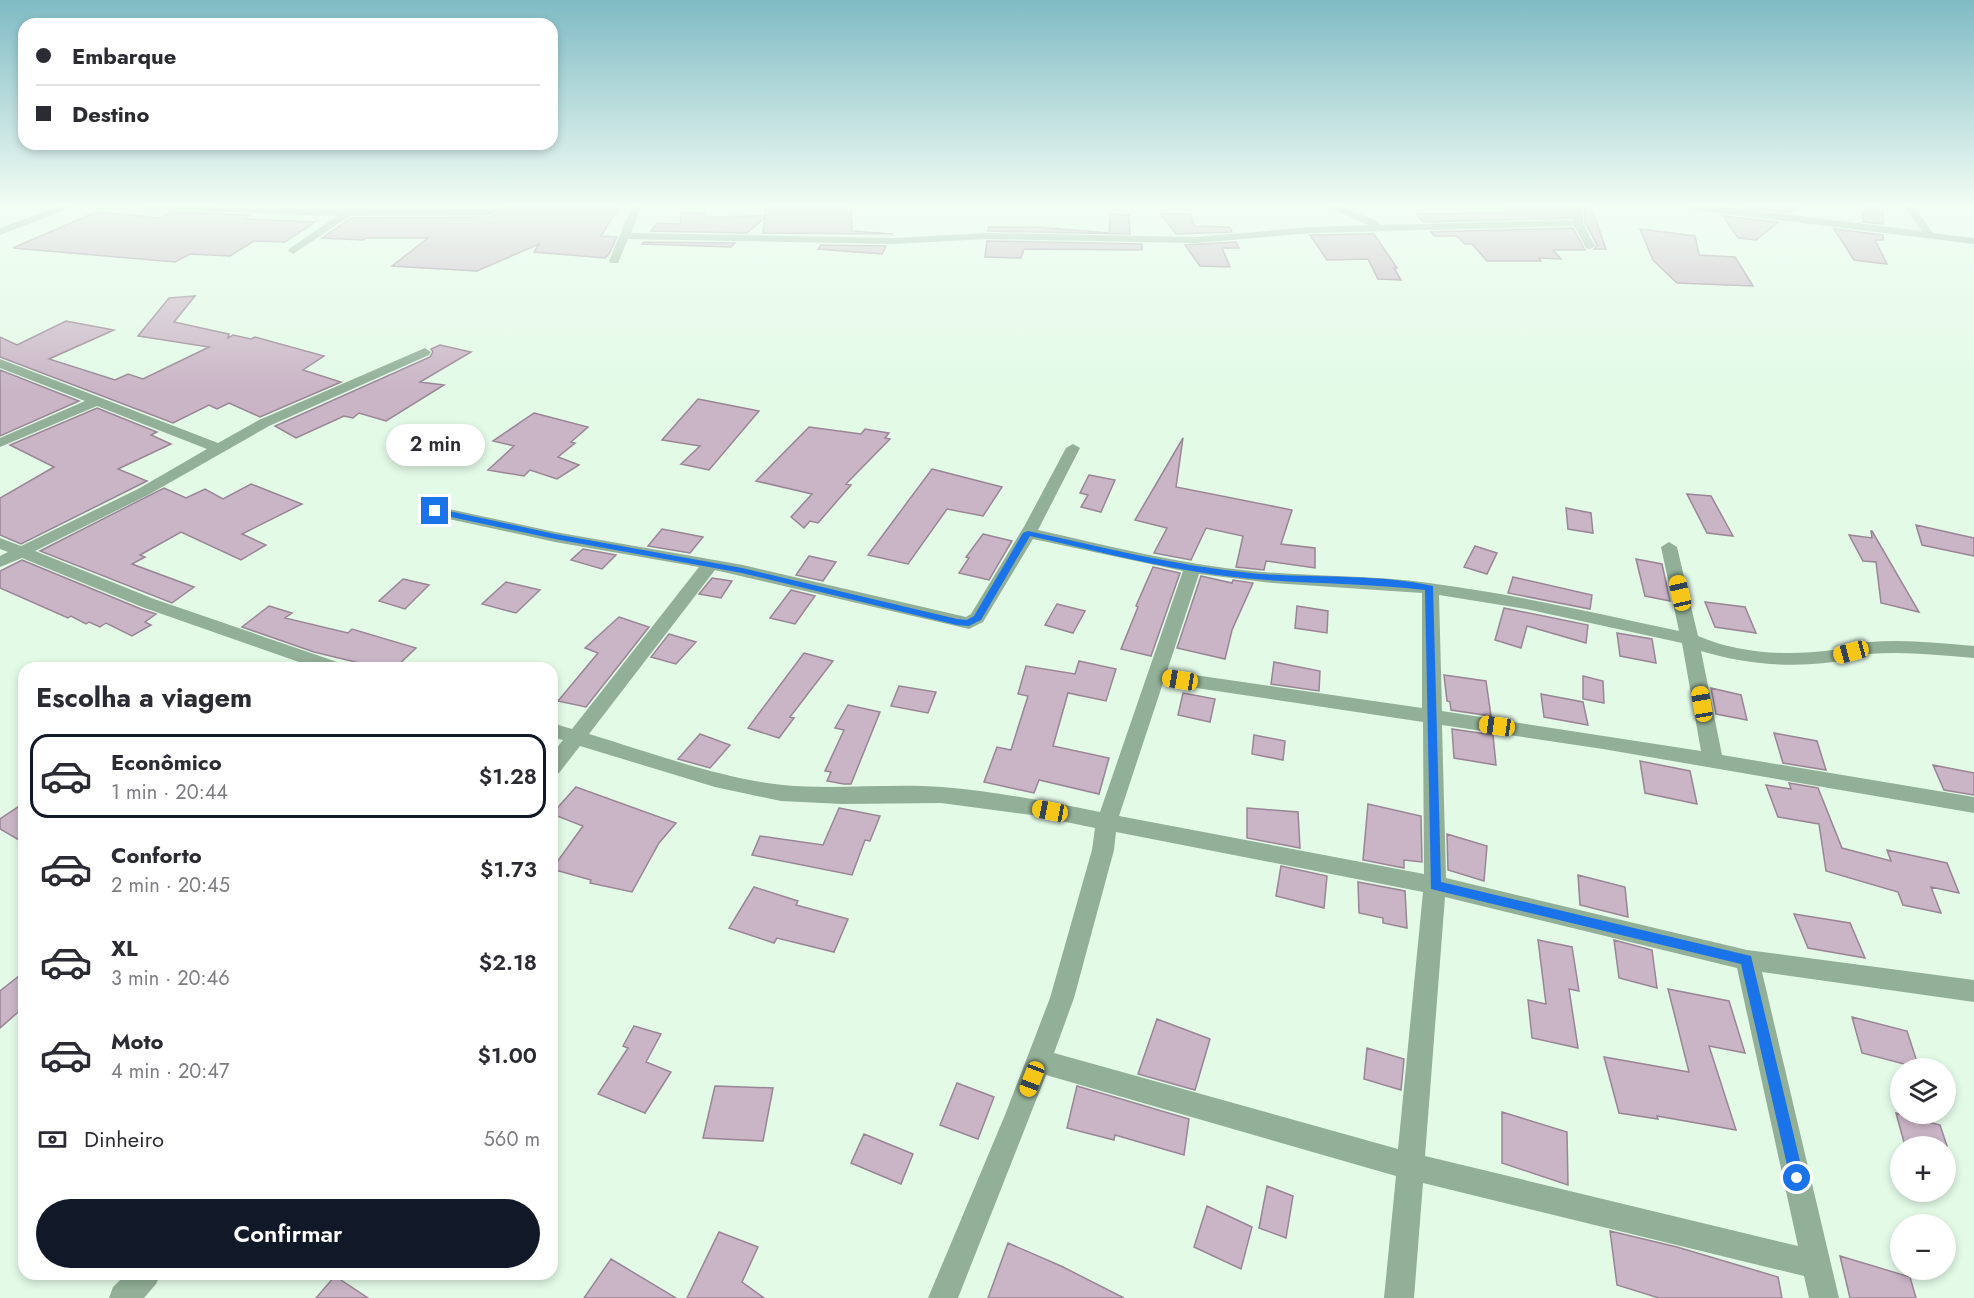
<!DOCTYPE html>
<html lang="pt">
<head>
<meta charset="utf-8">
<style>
  :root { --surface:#fff; --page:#f7f7f7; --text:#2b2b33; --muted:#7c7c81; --line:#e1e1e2; --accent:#111827 }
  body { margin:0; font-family:Jost,sans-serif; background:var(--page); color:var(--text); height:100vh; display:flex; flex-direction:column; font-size:22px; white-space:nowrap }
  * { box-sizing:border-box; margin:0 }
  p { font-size:20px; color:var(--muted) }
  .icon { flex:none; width:33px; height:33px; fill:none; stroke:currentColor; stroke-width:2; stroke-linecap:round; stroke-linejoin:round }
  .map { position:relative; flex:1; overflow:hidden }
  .details { position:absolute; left:18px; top:662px; width:540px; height:618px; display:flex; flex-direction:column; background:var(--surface); border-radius:18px; box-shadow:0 3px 9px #0003 }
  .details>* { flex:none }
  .top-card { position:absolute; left:18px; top:18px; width:540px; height:132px; border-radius:18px; box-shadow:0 3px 9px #0003; display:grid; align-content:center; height:132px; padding:0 18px; background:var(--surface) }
  .fabs { position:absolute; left:1890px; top:1058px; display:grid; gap:12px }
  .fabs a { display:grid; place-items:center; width:66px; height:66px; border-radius:50%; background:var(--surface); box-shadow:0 3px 9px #0003; font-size:30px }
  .end { position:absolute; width:27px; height:27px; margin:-14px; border:8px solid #1a73e8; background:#fff; box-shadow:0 0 0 3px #fff }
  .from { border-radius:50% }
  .bubble { position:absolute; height:42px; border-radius:21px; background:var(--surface); box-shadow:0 3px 9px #0003; font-size:20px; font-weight:600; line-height:42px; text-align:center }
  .car { position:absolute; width:18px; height:36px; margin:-18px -9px; border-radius:8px; box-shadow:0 0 4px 2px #0007; background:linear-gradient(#f5c518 24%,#345 0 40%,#f5c518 0 76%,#345 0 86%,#f5c518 0) }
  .top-card b { display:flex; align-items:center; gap:21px; height:57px; font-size:22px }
  .top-card b+b { border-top:2px solid var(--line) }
  .top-card i { width:15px; height:15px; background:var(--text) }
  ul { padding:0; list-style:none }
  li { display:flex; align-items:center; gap:18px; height:84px; margin:0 12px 9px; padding:0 6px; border:3px solid transparent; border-radius:18px }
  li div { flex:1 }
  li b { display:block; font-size:22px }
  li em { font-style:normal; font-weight:600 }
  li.current { border-color:var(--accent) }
  li>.icon { width:54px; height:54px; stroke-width:1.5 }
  h2 { padding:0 18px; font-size:27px; line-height:72px }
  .pay { display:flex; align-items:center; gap:15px; height:66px; padding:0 18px; font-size:22px }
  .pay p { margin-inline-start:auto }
  .action { display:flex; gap:12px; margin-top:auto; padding:12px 18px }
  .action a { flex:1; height:69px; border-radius:36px; background:var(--accent); color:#fff; font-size:24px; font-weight:600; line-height:69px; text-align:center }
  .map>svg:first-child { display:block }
</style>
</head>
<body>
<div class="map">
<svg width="1974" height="1298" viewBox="0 0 1974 1298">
  <rect width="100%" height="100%" fill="#e3fae7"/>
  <path fill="#cab5c6" stroke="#998595" stroke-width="1.5" d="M515 206H619L601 236 617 237 609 254 605 258 534 252 539 244 477 271 392 266 428 238H366L363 240 322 238 351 218 490 217Z
    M766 206H851L852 231 893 234 763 233 765 217 747 233 651 231 657 223 680 224 682 213H704V217L765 216Z
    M1502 206H1570L1571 218 1423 222 1417 214 1508 213Z
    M1584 206H1591L1606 249H1594L1597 245 1585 222Z
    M1737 206H1798L1790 213Z
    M1862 206H1883V224L1863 222Z
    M96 212 161 218 172 212 222 214 249 215 244 219 315 222 285 242 254 241 230 256 190 254 175 262 13 248Z
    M1110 214 1129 215 1130 234 988 231 989 227H1038L1109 233Z
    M1161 214H1190L1195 226 1230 227 1232 232 1176 234Z
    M1723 216 1778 222 1756 240 1738 238Z
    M1573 228 1585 250H1553L1561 259 1539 258 1541 261H1487L1472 244H1465L1457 236H1434L1431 232Z
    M1640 229 1695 236 1699 255 1735 257 1753 286 1677 283 1653 260Z
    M1834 229 1883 235V240H1875L1887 264 1854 260Z
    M1374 234 1397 268H1394L1401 280 1378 279 1368 259 1327 260 1310 235Z
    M987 241 1142 244V250L1024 249 1021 258 985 257Z
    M644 242 735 243 731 247 642 244Z
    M1236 242 1239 248H1222L1230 267 1200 266 1185 245Z
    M821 245 886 246 882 254 818 249Z
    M195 296 174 322 229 334 228 338 233 335 251 339 255 337 324 356 303 370 341 382 260 417 229 403 217 409 209 405 173 423 0 357V337L17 345 66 321 114 330 49 359 115 380 128 374 143 379 209 347 138 336 169 298Z
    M440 345 471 352 420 382 444 385 386 421 359 413 353 418 344 416 296 438 275 426 430 357 433 352 431 349Z
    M0 370 79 401 0 436Z
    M698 399 759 411 709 470 681 464 700 446 662 440Z
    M97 408 157 432 151 435 171 444 118 469 147 481 21 544 0 535V498L54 467 10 445Z
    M534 413 588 427 571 442 575 443 558 457 579 465 557 479 530 470 524 476 488 470 514 446 493 441Z
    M809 427 861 434 865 429 889 433 885 438 890 439 846 484 851 485 818 523 810 521 804 528 791 517 812 494 756 481Z
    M1183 438 1176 487 1292 510 1281 544 1315 548V568L1266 561 1264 570 1236 567 1243 536 1206 528 1191 560 1154 553 1167 528 1135 520Z
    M932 469 1002 487 983 516 947 509 908 564 868 555Z
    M1089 475 1115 480 1101 512 1081 507 1088 495 1080 493Z
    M251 484 302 504 242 534 266 545 241 560 181 532 140 555 145 557 132 564 194 587 172 603 40 551 164 488 186 498 205 489 223 499Z
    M1687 494 1711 496 1733 536 1707 533Z
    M1566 508 1591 513 1593 533 1568 529Z
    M1916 525 1974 538V556L1922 545Z
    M662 529 703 537 690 553 648 546Z
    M1871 531H1872L1919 612 1881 603 1876 562 1863 561 1849 535 1872 538Z
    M983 534 1012 541 989 580 959 573 969 558 966 557Z
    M1475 546 1497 553 1487 574 1464 567Z
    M583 549 616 555 602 569 571 560Z
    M809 556 836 562 823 581 796 575Z
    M1636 559 1662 564 1670 601 1645 596Z
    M22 560 141 609 156 614 145 622 151 625 132 636 106 623 100 627 89 622 86 624 71 616 68 618 0 588V571Z
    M1153 567 1180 573 1151 656 1121 649 1138 607 1136 606Z
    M1201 576 1232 583 1233 580 1253 583 1232 630 1225 659 1177 648Z
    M1513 577 1592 595 1590 609 1508 593Z
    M712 578 732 581 721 598 699 594Z
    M403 579 429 585 405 609 379 601Z
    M506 582 540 590 516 613 482 604Z
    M791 590 815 596 795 624 770 618Z
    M1705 602 1745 607 1756 633 1715 627Z
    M1057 604 1085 611 1073 633 1045 625Z
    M269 606 292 613 285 618 348 633 352 629 416 648 395 668H380L314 652 242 627Z
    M1297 606 1328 611 1327 633 1295 628Z
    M1504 608 1588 625 1586 643 1527 626 1521 648 1495 640Z
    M619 617 649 627 586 707 558 701 598 653 585 648Z
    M1617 633 1652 639 1656 663 1620 656Z
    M669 634 696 642 676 664 651 657Z
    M804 653 833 661 790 717 794 718 779 738 748 728Z
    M1079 661 1116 669 1106 701 1068 693 1053 746 1109 758 1099 794 1039 780 1034 793 984 782 997 747 1011 750 1028 696 1018 694 1026 666 1075 674Z
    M1274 662 1320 671 1319 691 1271 684Z
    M1444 675 1486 681 1491 716 1451 710 1450 702 1447 701Z
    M1583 676 1603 681 1604 703 1583 699Z
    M899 686 936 692 928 713 891 706Z
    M1711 688 1741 695 1747 720 1716 714Z
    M1183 693 1215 699 1210 722 1178 715Z
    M1541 694 1583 702 1588 725 1544 717Z
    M848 705 880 712 851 784H844L827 781 831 772 825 771 844 730 835 728Z
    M1452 729 1493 735 1496 765 1454 758Z
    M1774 733 1817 741 1826 770 1783 763Z
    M700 734 730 745 710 768 678 759Z
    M1254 735 1285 741 1283 760 1252 754Z
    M1640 761 1690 771 1697 804 1645 793Z
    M1933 765 1974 773V795L1944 790Z
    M1789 783 1818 788 1842 848 1891 861 1887 850 1947 863 1959 893 1931 887 1941 913 1903 905 1898 892 1826 871 1819 824 1778 817 1766 785 1791 789Z
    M576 787 676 823 659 843 632 892 590 883 591 880 552 869 583 826 552 814Z
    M24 803V843L0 829V819Z
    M1368 804 1421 816 1422 862 1404 860V868L1363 860Z
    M839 808 880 816 870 841 865 840 852 875 752 855 760 836 823 845Z
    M1247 808 1298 812 1300 848 1247 838Z
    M1447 834 1487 846 1484 881 1448 870Z
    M1281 866 1327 876 1324 908 1276 896Z
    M1578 875 1625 887 1628 917 1580 905Z
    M1358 882 1405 891 1407 928 1383 923V918L1359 913Z
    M754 887 798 901 796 905 848 919 834 952 777 938 774 943 729 928Z
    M1794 914 1850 923 1865 958 1808 948Z
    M1538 940 1572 947 1579 991 1569 989 1578 1048 1532 1038 1528 1000 1546 1004Z
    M1614 940 1652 950 1657 988 1619 978Z
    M24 972V1007L0 1028V991Z
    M1668 989 1729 1001 1745 1053 1709 1046 1736 1130 1657 1116 1658 1119 1619 1113 1604 1057 1689 1072Z
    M1852 1017 1907 1031 1919 1068 1862 1053Z
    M1157 1019 1210 1039 1195 1090 1138 1074Z
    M634 1026 661 1034 646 1062 671 1072 645 1113 598 1094 628 1048 623 1046Z
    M1367 1048 1404 1059 1401 1090 1364 1079Z
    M957 1083 994 1097 978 1139 940 1125Z
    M715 1086 773 1088 763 1141 703 1138Z
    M1077 1086 1189 1119 1184 1155 1115 1135 1114 1140 1067 1128Z
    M1502 1112 1567 1132 1568 1185 1502 1163Z
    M1896 1113 1940 1125 1947 1146H1905Z
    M864 1134 913 1154 901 1184 851 1163Z
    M1267 1186 1293 1196 1286 1238 1259 1228Z
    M1207 1206 1252 1227 1241 1269 1194 1247Z
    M1610 1231 1677 1247 1778 1277 1782 1298H1659L1617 1285Z
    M719 1232 758 1247 742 1282 764 1298H687Z
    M1008 1243 1061 1266 1124 1298H988Z
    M1840 1256 1910 1277 1916 1298H1850Z
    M611 1259 676 1298H584Z
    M335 1276 368 1298H316Z"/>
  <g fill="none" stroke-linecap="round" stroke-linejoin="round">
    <path fill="#92af97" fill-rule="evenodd" d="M60 206H75L0 235V228Z
      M143 206 346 210 351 208 362 210 489 209 513 206 490 215 350 216 293 254 288 251 289 249 337 216 148 209Z
      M632 206H642L631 233 894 238 986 233 1195 237 1312 227 1369 225 1324 206H1339L1379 222V225L1573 220 1572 206H1582L1583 223 1595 246 1590 249 1586 248 1574 226 1312 233 1195 243 986 239 894 244 628 239 618 263H610L609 261Z
      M1682 206H1715L1922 231 1904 206H1914L1933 233 1974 238V244L1687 209Z
      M425 348 431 352 429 355 269 426 148 495 35 551 154 599 343 664 346 668H316L142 607 22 558 0 567V556L8 552 0 549V538L21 546 138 489 207 449 97 406 0 447V438L85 401 0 368V359L218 443 259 420Z
      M1073 444 1080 448 1038 530C1109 546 1180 564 1252 571 1311 577 1370 575 1429 583 1513 594 1596 613 1679 631L1661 547 1669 542 1677 547 1698 636C1740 654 1788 656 1833 650 1845 649 1856 643 1869 642 1904 639 1939 643 1974 646V658C1939 655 1903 651 1868 654 1856 655 1845 661 1833 662 1788 668 1744 664 1701 651L1722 755 1974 797V813L1603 749 1442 725 1446 878 1747 950 1974 980V1002L1762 972 1839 1298H1809L1804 1276 1423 1183 1414 1298H1384L1396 1176 1046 1075 958 1298H928L1005 1115 1050 998 1092 850 1095 828 1032 815 941 803 842 804 781 801 715 787 580 746 559 773 552 776V754L563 740 552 737V723L572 729 699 567 555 542 435 516 427 511 435 506 555 532 743 565 966 617 971 614 1025 525 1066 448ZM1033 539 1183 571 1100 812C1048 802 995 791 942 787 889 783 836 790 783 785 722 779 649 752 589 734L715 570 969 629 983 622ZM1199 574 1273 583 1422 593V708L1167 671ZM1439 595 1526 609 1682 643 1701 751 1442 711ZM1163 683 1423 722 1424 874 1119 816ZM1116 832 1423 892 1398 1149 1054 1053 1074 998 1114 850ZM1445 897 1737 968 1798 1246 1425 1156Z
      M126 1274H161L156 1284 144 1298H109L113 1287Z"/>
  </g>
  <linearGradient id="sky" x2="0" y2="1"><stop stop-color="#7fbbc4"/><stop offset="0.53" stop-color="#f2fdf4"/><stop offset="1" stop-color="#f2fdf4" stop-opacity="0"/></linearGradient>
  <rect width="1974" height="388" fill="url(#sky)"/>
  <path fill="#1a73e8" d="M435 508 555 534 742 568 957 619 967 620 974 616 1023 533 1028 531C1102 547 1176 566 1251 573 1311 579 1374 573 1433 586L1441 882 1751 956 1804 1178 1802 1183 1797 1185 1792 1183 1790 1178 1741 964 1431 889 1425 590C1348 581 1269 585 1192 571 1138 562 1084 548 1030 536L981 620 969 626 957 625 742 573 555 539 432 513 431 511Z"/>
</svg>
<div class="fabs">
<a><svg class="icon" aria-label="layers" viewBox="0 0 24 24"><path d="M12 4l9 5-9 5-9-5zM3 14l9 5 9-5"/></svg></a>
<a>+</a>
<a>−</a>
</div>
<i class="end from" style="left:1797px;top:1178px"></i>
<i class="end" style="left:435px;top:511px"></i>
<div class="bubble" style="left:386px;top:424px;width:99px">2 min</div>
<i class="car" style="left:1680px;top:593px;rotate:347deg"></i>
<i class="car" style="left:1851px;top:652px;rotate:255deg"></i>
<i class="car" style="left:1180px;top:680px;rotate:279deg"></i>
<i class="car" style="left:1702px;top:704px;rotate:350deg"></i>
<i class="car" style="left:1497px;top:726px;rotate:278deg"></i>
<i class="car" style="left:1050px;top:811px;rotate:281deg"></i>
<i class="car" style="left:1032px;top:1079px;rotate:201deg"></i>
<div class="top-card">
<b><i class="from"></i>Embarque</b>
<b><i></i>Destino</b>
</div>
<section class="details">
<h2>Escolha a viagem</h2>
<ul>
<li class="current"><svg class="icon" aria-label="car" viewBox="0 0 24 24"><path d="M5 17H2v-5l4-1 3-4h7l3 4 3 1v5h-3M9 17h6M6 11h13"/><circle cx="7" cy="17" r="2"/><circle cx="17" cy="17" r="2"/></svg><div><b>Econômico</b><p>1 min · 20:44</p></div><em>$1.28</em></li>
<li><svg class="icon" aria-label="car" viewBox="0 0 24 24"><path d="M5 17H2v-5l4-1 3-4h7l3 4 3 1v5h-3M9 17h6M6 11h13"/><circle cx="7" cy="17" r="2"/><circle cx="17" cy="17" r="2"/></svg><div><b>Conforto</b><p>2 min · 20:45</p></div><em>$1.73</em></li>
<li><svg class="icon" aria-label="car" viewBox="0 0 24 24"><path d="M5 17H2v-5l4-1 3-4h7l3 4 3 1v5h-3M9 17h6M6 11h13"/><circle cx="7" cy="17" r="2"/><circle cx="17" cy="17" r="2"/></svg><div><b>XL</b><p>3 min · 20:46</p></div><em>$2.18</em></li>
<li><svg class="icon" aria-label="car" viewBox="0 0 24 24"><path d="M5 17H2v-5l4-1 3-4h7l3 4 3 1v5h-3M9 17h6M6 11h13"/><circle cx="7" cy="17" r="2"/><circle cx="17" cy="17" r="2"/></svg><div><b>Moto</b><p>4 min · 20:47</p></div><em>$1.00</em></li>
</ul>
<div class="pay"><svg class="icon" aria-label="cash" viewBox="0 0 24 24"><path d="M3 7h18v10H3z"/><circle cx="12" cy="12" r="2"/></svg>Dinheiro<p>560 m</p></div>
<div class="action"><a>Confirmar</a></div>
</section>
</div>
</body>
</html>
